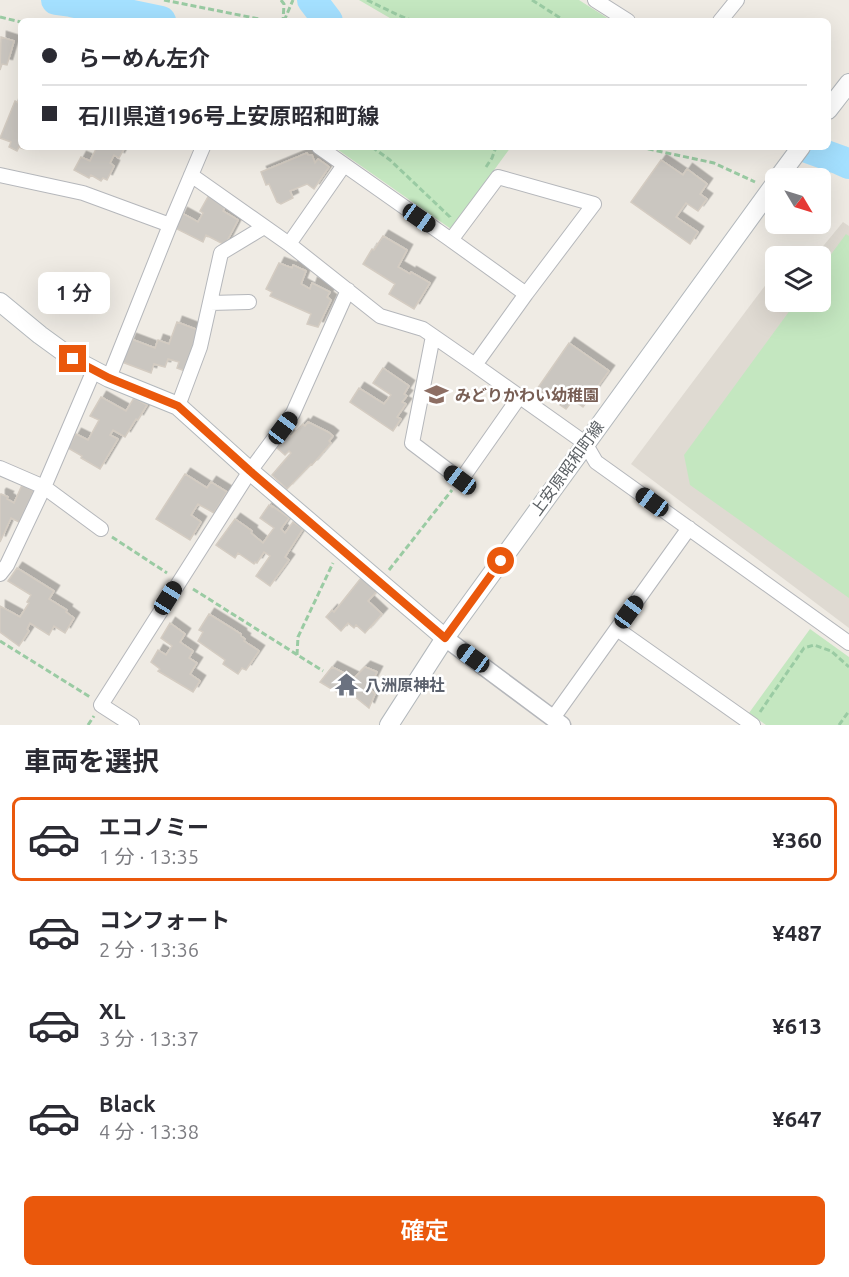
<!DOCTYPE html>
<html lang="ja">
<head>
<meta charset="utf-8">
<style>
  :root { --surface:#fff; --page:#f7f7f7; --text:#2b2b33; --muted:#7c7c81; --line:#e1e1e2; --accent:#ea580c }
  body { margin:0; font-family:Ubuntu,"Noto Sans JP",sans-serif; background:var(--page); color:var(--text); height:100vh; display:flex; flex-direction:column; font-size:22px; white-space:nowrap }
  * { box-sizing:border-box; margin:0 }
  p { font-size:20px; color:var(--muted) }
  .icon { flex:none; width:33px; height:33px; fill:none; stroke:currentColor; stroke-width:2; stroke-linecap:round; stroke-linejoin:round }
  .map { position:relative; height:725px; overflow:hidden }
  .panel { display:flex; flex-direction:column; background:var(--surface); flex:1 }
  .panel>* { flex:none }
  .banner { position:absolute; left:18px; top:18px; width:813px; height:132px; border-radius:9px; box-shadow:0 6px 24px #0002; display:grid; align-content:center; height:132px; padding:0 24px; background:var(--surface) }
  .needle { width:39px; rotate:128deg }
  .fabs { position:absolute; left:765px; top:168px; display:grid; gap:12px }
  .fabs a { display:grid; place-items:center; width:66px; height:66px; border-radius:9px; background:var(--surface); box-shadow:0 6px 24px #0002; font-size:30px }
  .end { position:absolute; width:27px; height:27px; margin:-14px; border:8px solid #ea580c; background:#fff; box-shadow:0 0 0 3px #fff }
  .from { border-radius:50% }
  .bubble { position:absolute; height:42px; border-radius:9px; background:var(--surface); box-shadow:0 6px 24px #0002; font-size:20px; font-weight:600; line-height:42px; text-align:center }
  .car { position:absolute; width:18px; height:36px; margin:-18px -9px; border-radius:8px; box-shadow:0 0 4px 2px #0007; background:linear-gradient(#222 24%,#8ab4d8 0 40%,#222 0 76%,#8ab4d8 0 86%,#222 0) }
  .banner b { display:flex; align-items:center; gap:21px; height:57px; font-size:22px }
  .banner b+b { border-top:2px solid var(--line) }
  .banner i { width:15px; height:15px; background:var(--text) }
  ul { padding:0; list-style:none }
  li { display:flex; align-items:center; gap:18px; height:84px; margin:0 12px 9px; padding:0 12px; border:3px solid transparent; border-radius:9px }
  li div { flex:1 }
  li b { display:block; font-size:22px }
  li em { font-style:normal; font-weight:600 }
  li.current { border-color:var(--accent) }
  li>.icon { width:54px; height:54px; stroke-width:1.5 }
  h2 { padding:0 24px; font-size:27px; line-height:72px }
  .cta { display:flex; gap:12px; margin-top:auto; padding:12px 24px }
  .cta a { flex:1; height:69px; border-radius:9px; background:var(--accent); color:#fff; font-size:24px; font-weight:600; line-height:69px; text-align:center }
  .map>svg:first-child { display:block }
</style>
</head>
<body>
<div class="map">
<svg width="849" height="725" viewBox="0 0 849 725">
  <defs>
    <filter id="shadow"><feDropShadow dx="5.5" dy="-5.5" stdDeviation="0" flood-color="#0004"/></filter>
  </defs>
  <rect width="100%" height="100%" fill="#efebe4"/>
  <path fill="#dfdad2" d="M843 222 849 226V628L631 464 773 275 775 276 776 302H820V256H815Z"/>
  <path fill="#c4e7c0" d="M359 0H579L612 21H395Z
    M334 147H511L451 229Z
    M846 234 849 236V598L690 485 684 455 796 302H820L821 268Z
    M810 629 849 657V725H766L749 713Z"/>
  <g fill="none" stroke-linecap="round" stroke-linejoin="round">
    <path stroke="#a4e0ff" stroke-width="30" d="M56 0 71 2 161 21
      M312 0 328 21
      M804 147 840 160 849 164"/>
  </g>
  <path fill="#cac6c0" stroke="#d4ccc2" stroke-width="1.5" filter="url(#shadow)" d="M1 37 14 41 7 65 2 64 0 70Z
    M15 101 20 104 21 102V147H25L24 149 19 147 17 151 9 147 11 142 0 138Z
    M97 147H125L119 158 114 155 110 163 114 166 107 180 103 178 101 181 91 175 89 178 74 170 81 157 90 161Z
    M307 153 308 155H312L315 163 318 159 329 167 314 189 307 184 290 191 293 198 281 204 277 202 269 184 266 185 261 172Z
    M661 160 683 175 687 169 707 184 700 194 707 199 698 211 686 203 676 217 698 232 690 244 631 202Z
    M209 195 226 205 223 211 238 220 225 245 206 235 203 242 175 228 182 213 198 222 203 213 200 211Z
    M383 236 407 250 398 267 410 274 411 272 430 283 414 309 389 294 395 284 363 264 372 249 374 250Z
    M279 263 292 268 293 265 306 271 301 284 310 289 312 283 330 292 327 297 331 300 318 327 307 324 311 314 270 296 272 292 266 289Z
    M177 322 198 330 193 345H195L185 371 177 368 179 362 168 359 165 367 154 364 151 373 122 362 131 339 155 348 158 340 169 344Z
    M569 343 609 371 583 407 573 400 566 409 537 389Z
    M383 368 409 386 404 394 407 396 402 402 406 404 397 417 401 419 393 431 350 402 359 388 384 404 391 395 373 383Z
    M101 397 126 411 134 398 147 405 138 420 136 419 125 437 113 430 110 435 118 439 100 469 81 458 82 456 68 448 76 434 88 440 99 420 90 416Z
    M308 422 328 432 333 436 329 441 331 443 312 465 311 464 287 489 272 475 291 453 289 451 285 455 277 448 288 435 291 437 303 424 305 426Z
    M185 474 207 488 211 482 227 492 214 513 198 504 191 515 201 522 190 540 156 519Z
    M22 485 34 491 19 522 11 518 0 542V495L1 494 8 497 7 499 14 503Z
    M269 505 272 507V506L289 518 281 529 285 533 293 522 303 529 285 557 289 560 270 586 256 576 270 556 264 552 257 563 255 562 254 564 238 553 235 558 216 545 235 519 252 531 251 533 263 543 274 528 260 518Z
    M269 505 272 507V506L289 518 281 529 285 533 293 522 303 529 285 557 289 560 270 586 256 576 270 556 264 552 257 563 255 562 254 564 238 553 235 558 216 545 235 519 252 531 251 533 263 543 274 528 260 518Z
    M17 568 54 591 49 599 67 610 66 612 74 618 65 633 54 626 49 635 30 623 27 629 29 631 19 646 0 632V606L20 617 29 603 27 602 31 595 8 581Z
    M361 578 377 591 368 601 382 614 365 633 356 625 354 628 348 623 341 631 326 617 332 610 334 612Z
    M209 614 241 634V636L245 639 244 641 259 651 246 670 242 668 238 674 223 664 225 660 198 641 203 632 199 630Z
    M170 623 185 634 180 642 193 651 189 658 197 663 190 674 200 681 193 692 158 671 160 669 151 662 158 650 166 655 172 646 161 638Z
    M332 667 354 678 365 667 377 672 369 688 375 694 369 708 349 692 345 697 320 682Z"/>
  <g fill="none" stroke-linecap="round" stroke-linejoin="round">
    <defs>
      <path id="minor" d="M595 0 628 21
        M720 21 737 0
        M319 147 451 240 498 177 594 204 526 294 475 365 585 443 596 462 849 643
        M0 175 83 193 170 225
        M191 175 289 244 380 316 423 329 475 365
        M451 240 526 294
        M289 244 344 165
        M210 303 249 302
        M433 336 412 443 461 480 520 396
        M109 378 170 225 203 147
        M178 406 200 347 221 253 264 227
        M0 468 44 487 94 370
        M0 574 7 565 44 487 101 529
        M617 629 753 725
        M553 718 689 528
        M132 725 101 705 250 471 293 413 348 290"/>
      <path id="tertiary" d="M445 638 562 725"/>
      <path id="secondary" d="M828 110 849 83
        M778 178 801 147
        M0 302 40 335 73 359 109 378 178 406 250 471 445 638 389 725
        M445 638 776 182"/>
    </defs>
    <use href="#minor" stroke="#b5b7bb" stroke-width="16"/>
    <use href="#tertiary" stroke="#b5b7bb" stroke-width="19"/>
    <use href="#secondary" stroke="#b3b8bc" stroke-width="20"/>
    <path stroke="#9acba3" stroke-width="3" stroke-dasharray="6 3" stroke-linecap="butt" d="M164 0 269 21
      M281 0 284 4 283 21
      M367 0 398 15 413 21
      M532 0 565 21
      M0 17 21 22
      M284 21 293 0
      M372 147 390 160 450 217V219
      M639 147 714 163 755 182
      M486 167 492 158 496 147
      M112 537 167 573
      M389 570 452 490
      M193 589 323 671
      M0 641 90 697
      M297 655 298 637 333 563
      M760 712 804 648 814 645 831 651 849 667
      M88 725 94 716
      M839 725 849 711"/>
    <use href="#minor" stroke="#fff" stroke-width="14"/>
    <use href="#tertiary" stroke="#fff" stroke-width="16"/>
    <use href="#secondary" stroke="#fff" stroke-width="18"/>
  </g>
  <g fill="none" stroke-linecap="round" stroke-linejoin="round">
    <path stroke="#ea580c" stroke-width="8" d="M73 359 109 378 178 406 250 471 445 638 501 561"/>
  </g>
  <defs>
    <symbol id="school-bare" viewBox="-9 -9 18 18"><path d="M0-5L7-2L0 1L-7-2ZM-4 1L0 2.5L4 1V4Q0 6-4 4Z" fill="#8d6e63" stroke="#fff" stroke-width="2.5" paint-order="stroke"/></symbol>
    <symbol id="temple-bare" viewBox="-9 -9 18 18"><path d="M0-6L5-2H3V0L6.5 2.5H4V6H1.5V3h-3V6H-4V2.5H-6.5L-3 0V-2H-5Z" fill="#6b7280" stroke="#fff" stroke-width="2.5" paint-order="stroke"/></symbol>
  </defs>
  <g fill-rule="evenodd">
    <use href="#school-bare" x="420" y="378" width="33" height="33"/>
    <use href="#temple-bare" x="330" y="668" width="33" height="33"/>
  </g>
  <g text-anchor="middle" stroke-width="5" stroke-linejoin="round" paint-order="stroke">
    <g font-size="16" font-weight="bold" fill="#785e54" stroke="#fff" text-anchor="start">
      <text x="455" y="401">みどりかわい幼稚園</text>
    </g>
    <g font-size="16" fill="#5c6165" stroke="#fff">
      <text transform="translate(567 468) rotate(-54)" y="6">上安原昭和町線</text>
    </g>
    <g font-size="16" font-weight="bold" fill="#5b616d" stroke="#fff" text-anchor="start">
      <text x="365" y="691">八洲原神社</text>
    </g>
  </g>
</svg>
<div class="fabs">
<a><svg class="needle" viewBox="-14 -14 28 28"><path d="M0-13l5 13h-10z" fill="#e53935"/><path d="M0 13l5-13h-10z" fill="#7c7c81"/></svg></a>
<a><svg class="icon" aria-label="layers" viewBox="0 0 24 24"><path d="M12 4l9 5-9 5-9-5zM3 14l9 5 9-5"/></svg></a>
</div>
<i class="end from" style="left:501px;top:561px"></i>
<i class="end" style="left:73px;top:359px"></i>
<div class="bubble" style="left:38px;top:272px;width:72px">1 分</div>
<i class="car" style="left:419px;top:218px;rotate:125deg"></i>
<i class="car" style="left:283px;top:428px;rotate:37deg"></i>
<i class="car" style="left:460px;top:480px;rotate:307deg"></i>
<i class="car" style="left:652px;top:502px;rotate:306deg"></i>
<i class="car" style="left:168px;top:598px;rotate:32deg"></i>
<i class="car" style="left:629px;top:612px;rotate:36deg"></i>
<i class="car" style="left:473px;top:658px;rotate:306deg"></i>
<div class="banner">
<b><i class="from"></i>らーめん左介</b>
<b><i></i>石川県道196号上安原昭和町線</b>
</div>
</div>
<section class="panel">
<h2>車両を選択</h2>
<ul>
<li class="current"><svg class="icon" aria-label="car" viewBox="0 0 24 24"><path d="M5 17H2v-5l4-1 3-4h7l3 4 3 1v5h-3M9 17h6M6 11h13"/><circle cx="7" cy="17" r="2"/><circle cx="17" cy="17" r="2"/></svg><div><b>エコノミー</b><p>1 分 · 13:35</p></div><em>¥360</em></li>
<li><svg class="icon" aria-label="car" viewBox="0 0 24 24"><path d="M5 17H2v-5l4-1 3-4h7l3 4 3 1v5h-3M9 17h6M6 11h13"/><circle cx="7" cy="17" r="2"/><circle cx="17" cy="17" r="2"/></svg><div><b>コンフォート</b><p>2 分 · 13:36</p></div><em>¥487</em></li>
<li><svg class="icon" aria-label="car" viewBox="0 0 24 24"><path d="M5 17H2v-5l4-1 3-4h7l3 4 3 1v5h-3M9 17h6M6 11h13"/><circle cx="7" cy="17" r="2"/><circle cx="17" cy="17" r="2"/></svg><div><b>XL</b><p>3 分 · 13:37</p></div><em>¥613</em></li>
<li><svg class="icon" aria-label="car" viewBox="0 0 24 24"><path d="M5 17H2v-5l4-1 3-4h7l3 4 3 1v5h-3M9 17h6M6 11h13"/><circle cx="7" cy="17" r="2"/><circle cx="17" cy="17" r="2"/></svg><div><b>Black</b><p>4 分 · 13:38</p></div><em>¥647</em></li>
</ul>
<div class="cta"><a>確定</a></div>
</section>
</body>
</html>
